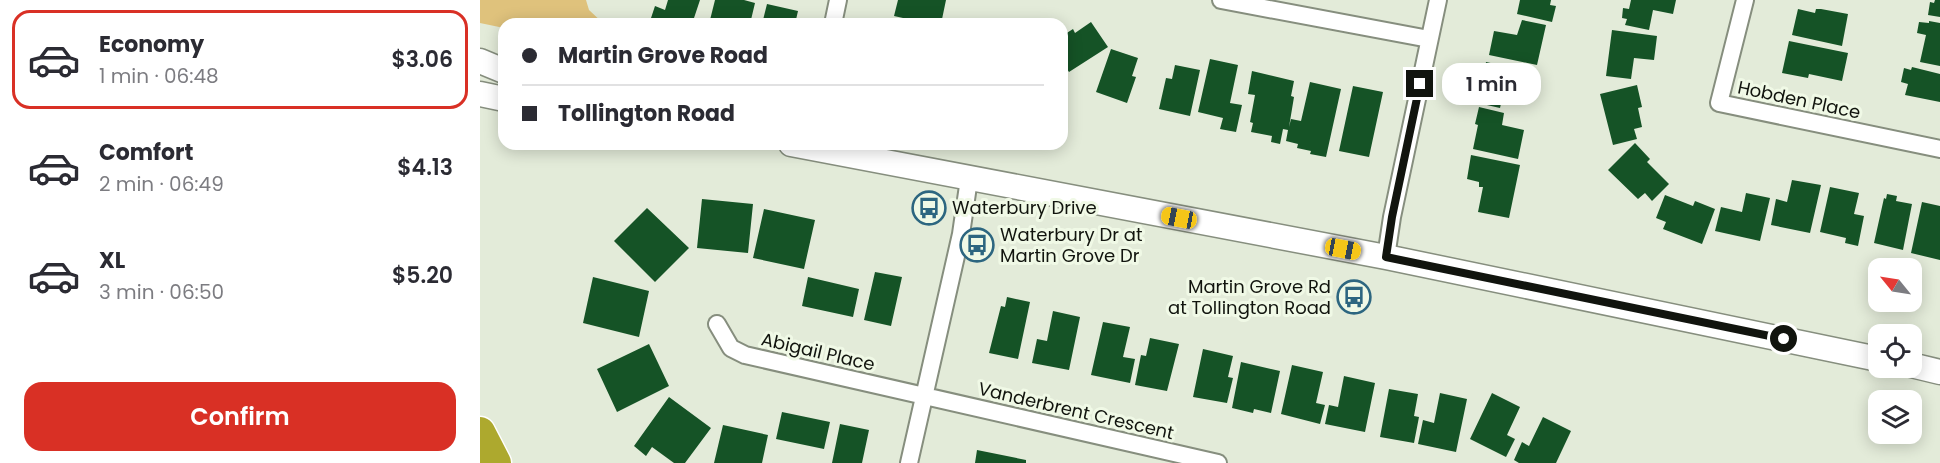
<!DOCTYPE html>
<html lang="en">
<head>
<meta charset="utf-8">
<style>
  :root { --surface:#fff; --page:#f7f7f7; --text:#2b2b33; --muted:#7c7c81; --line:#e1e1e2; --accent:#d93025 }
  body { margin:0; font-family:Poppins,sans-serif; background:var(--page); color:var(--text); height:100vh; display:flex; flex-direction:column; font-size:22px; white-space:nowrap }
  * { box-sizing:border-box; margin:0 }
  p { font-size:20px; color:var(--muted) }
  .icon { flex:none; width:33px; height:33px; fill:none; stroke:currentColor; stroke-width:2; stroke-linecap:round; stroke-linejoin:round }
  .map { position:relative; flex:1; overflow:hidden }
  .panel { display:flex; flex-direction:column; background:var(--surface); width:480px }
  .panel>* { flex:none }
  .hud { position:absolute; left:18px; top:18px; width:570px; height:132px; border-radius:18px; box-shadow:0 3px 15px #0003; display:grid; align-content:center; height:132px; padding:0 24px; background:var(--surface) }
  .needle { width:39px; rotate:300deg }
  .buttons { position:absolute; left:1388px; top:258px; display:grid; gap:12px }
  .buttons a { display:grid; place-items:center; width:54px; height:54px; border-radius:12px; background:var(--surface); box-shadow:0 3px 15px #0003; font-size:30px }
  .end { position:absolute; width:27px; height:27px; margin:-14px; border:8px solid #11140e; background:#fff; box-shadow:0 0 0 3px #fff }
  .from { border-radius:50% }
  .bubble { position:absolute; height:42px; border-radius:18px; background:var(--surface); box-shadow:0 3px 15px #0003; font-size:20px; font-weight:600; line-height:42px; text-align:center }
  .car { position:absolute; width:18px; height:36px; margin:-18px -9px; border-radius:8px; box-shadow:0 0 4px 2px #0007; background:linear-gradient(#f5c518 24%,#345 0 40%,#f5c518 0 76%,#345 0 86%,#f5c518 0) }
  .hud b { display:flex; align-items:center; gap:21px; height:57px; font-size:22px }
  .hud b+b { border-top:2px solid var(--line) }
  .hud i { width:15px; height:15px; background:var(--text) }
  ul { padding:10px 0 0; list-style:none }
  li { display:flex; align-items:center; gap:18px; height:99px; margin:0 12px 9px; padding:0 12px; border:3px solid transparent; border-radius:18px }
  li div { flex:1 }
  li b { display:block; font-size:22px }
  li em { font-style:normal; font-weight:600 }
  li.current { border-color:var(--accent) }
  li>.icon { width:54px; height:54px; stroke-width:1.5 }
  .cta { display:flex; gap:12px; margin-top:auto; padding:12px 24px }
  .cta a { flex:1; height:69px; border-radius:18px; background:var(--accent); color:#fff; font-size:24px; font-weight:600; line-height:69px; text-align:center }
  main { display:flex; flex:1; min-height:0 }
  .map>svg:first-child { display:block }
</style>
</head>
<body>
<main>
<section class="panel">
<ul>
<li class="current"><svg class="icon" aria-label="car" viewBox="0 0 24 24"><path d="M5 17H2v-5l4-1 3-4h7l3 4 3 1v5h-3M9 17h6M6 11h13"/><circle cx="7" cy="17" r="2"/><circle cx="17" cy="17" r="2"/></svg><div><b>Economy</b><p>1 min · 06:48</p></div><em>$3.06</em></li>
<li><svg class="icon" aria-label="car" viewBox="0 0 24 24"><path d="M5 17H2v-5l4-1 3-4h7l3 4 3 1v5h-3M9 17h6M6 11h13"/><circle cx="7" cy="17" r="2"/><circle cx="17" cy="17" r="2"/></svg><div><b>Comfort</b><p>2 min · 06:49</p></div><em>$4.13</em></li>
<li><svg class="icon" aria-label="car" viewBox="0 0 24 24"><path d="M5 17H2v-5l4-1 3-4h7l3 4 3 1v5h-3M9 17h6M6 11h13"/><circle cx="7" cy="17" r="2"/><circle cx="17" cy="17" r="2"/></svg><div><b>XL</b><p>3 min · 06:50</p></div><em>$5.20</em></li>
</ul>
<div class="cta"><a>Confirm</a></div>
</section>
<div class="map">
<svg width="1460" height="463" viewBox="0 0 1460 463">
  <rect width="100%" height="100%" fill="#e3ebd9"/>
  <path fill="#dfc27c" d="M0 0H106L109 10 124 24H24V28L0 23Z"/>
  <path fill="#155326" d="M188 0H220L212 24H169L175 6 185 10Z
    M235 0H264L275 3 270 24H229Z
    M418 0H466L461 24H450L414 16Z
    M1040 0H1071L1070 5 1076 6 1072 22 1037 14Z
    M1151 0H1196L1193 14 1173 10 1169 30 1145 25 1147 19 1142 18 1143 8 1149 9Z
    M1455 0H1460V17L1448 15 1450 2 1454 3Z
    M287 4 318 11 315 24H282Z
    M1318 9 1335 13 1336 9H1341L1368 14 1362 46 1312 35Z
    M1042 20 1066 25 1057 65 1009 55 1014 31 1037 35Z
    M1449 21 1460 23V66L1440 62 1446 35 1437 33 1439 22 1449 23Z
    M611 22 628 47 589 72 582 62V36L593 29 595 33Z
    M1132 30 1177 36 1174 60 1154 58 1151 79 1126 76Z
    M1309 41 1368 53 1362 81 1329 74 1328 78 1302 73Z
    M631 49 658 58 652 76 656 77 647 103 616 92Z
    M730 59 758 65 750 103 762 105 756 132 740 129 743 118 718 112Z
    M1006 62 1056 73 1050 100 1023 95 1020 108 998 103Z
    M695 65 720 70 710 116 679 109 686 78 692 79Z
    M1432 67 1460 74V102L1425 95 1428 84 1421 82 1424 68 1431 70Z
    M772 71 814 81 811 96 814 97 809 127 811 119 821 121 830 82 861 89 846 157 830 154 831 151 817 148 818 144 806 141 808 130 803 129 800 144 791 142 792 136 771 132 773 123 770 122 775 95 768 94Z
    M1157 85 1162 107 1158 108 1162 127 1154 129 1157 139 1133 145 1120 94Z
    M873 86 903 92 889 157 859 151Z
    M999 107 1024 113 1022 125 1044 130 1038 159 993 149 998 125 995 124Z
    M1155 143 1170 159 1167 162 1189 184 1172 201 1165 193 1158 199 1128 170Z
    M991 155 1040 165 1029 218 998 212 1003 187H999V182L987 179Z
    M1312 180 1341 185 1330 233 1291 225 1296 199 1307 202Z
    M1350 187 1379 193 1374 214 1384 216 1378 246 1365 243 1366 238 1340 232Z
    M1266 193 1290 198 1280 241 1235 231 1241 207 1262 212Z
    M1407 194 1417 196 1416 201 1432 204 1423 250 1394 243 1404 198 1406 199Z
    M1185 195 1213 206 1215 201 1235 209 1222 244 1183 229 1186 222 1176 218Z
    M222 199 273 204 268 253 217 248Z
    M1442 202 1460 206V260L1431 253Z
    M167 208 209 248 175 282 134 241Z
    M284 209 335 220 324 269 273 258Z
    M395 272 422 277 411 326 384 320Z
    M113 277 169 291 159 337 103 323Z
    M328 277 379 289 373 317 322 306Z
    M527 297 550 302 538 359 509 353 521 306 525 307Z
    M573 311 600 317 589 370 552 363 557 339 567 341Z
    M623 322 650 327 643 357 655 359 650 383 611 375Z
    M670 338 699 344 687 391 655 385 661 355 666 356Z
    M169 344 189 386 137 412 117 369Z
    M723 349 753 356 748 377 753 378 747 403 713 397Z
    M761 362 800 371 791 413 774 409 773 413 752 408Z
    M812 365 843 372 836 403 845 405 840 424 801 414Z
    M864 376 895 383 885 432 845 424 849 405 858 407Z
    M909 389 938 394 934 416 939 417 934 443 900 437Z
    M960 393 987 399 976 452 938 444 943 420 954 423Z
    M1012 393 1040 407 1027 435 1035 439 1026 457 990 439Z
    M189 397 231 428 205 463H194L172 447 166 456 154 446Z
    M302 412 350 422 344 449 296 439Z
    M1063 417 1091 431 1076 463H1039L1034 460 1042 442 1049 446Z
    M360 424 389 430 382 463H352Z
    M243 425 288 435 282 463H234Z
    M497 450 546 460V463H495Z"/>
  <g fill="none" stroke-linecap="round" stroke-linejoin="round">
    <defs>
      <path id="street" d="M741 0 949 39
        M1265 0 1239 103 1460 149
        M353 24 358 0
        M906 257 912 217 958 0
        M237 324 251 348 265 355 738 463
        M429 463 481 234 489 179"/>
      <path id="secondary" d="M0 61 24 71
        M0 94 24 99
        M311 144 906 257 1398 359
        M1431 365 1460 372"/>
      <path id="highway" d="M0 432 16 463"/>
    </defs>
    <use href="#street" stroke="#868e7e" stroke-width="20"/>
    <use href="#secondary" stroke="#868e7e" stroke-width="27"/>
    <use href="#highway" stroke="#fff" stroke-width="33"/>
    <use href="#street" stroke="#fff" stroke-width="16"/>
    <use href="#secondary" stroke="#fff" stroke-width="24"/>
    <use href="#highway" stroke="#ada92e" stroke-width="30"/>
  </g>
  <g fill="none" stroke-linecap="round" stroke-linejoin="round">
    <path stroke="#11140e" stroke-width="8" d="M940 84 912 217 906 257 1304 339"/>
  </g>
  <defs>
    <symbol id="bus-ring" viewBox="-11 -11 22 22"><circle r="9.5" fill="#f0f9e6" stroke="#2d6680" stroke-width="1.5"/><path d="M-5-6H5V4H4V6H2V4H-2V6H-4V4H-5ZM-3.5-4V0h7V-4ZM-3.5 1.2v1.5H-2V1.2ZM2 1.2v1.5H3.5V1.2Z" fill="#2d6680"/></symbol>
  </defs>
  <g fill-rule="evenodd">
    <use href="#bus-ring" x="430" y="189" width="38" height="38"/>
    <use href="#bus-ring" x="478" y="226" width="38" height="38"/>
    <use href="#bus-ring" x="855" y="278" width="38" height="38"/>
  </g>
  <g text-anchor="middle" stroke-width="6" stroke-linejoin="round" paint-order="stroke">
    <g font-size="18" fill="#11140e" stroke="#f0f9e6">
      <text transform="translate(1319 100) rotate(12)" y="6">Hobden Place</text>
      <text transform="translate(338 352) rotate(13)" y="6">Abigail Place</text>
      <text transform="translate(596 411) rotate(13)" y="6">Vanderbrent Crescent</text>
    </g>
    <g font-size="18" fill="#11140e" stroke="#f0f9e6" text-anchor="start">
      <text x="472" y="214">Waterbury Drive</text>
      <text x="520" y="241">Waterbury Dr at<tspan x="520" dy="21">Martin Grove Dr</tspan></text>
      <text x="851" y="293" text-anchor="end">Martin Grove Rd<tspan x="851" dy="21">at Tollington Road</tspan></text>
    </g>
  </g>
</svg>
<div class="buttons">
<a><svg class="needle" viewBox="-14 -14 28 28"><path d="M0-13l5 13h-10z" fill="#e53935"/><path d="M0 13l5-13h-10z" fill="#7c7c81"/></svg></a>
<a><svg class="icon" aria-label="locate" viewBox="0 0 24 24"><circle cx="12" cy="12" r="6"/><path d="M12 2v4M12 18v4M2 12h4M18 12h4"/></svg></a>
<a><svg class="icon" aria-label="layers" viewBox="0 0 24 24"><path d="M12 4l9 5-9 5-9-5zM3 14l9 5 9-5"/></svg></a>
</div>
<i class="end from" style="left:1304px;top:339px"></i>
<i class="end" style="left:940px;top:84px"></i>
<div class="bubble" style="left:962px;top:63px;width:99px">1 min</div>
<i class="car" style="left:699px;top:218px;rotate:281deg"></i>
<i class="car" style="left:863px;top:249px;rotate:101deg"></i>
<div class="hud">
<b><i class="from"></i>Martin Grove Road</b>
<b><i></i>Tollington Road</b>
</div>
</div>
</main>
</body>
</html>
